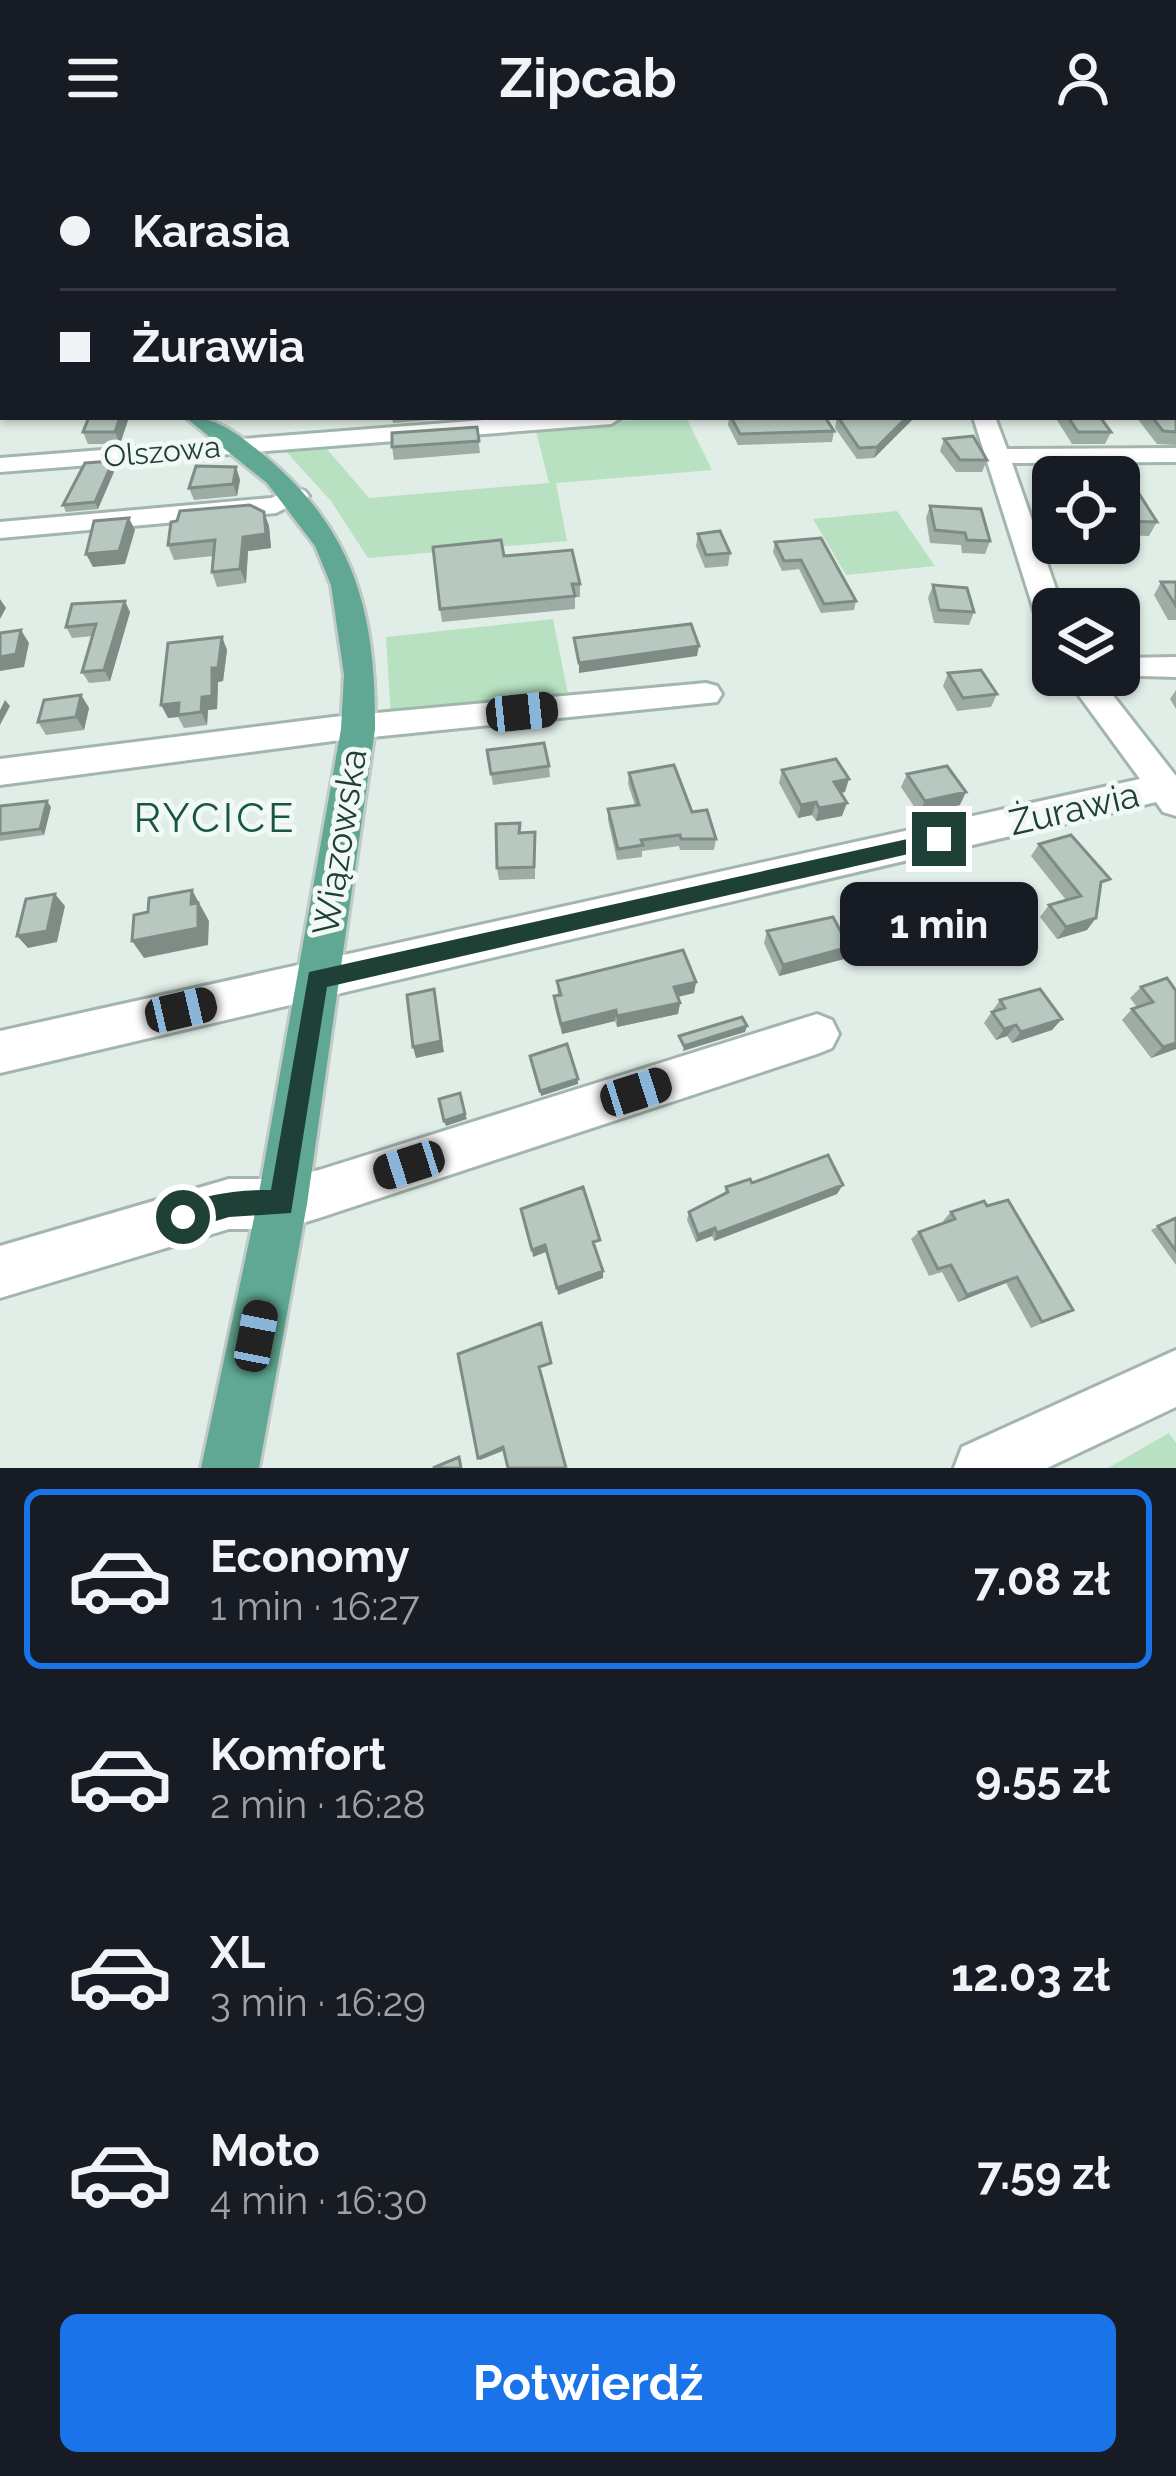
<!DOCTYPE html>
<html lang="pl">
<head>
<meta charset="utf-8">
<style>
  :root { --surface:#171b24; --page:#20242c; --text:#f1f3f6; --muted:#9ea1a6; --line:#363941; --accent:#1a73e8 }
  body { margin:0; font-family:Raleway,sans-serif; background:var(--page); color:var(--text); height:100vh; display:flex; flex-direction:column; font-size:45px; white-space:nowrap }
  * { box-sizing:border-box; margin:0 }
  p { font-size:39px; color:var(--muted) }
  .icon { flex:none; width:66px; height:66px; fill:none; stroke:currentColor; stroke-width:2; stroke-linecap:round; stroke-linejoin:round }
  .map { position:relative; height:1312px; overflow:hidden }
  .details { display:flex; flex-direction:column; background:var(--surface); flex:1 }
  .details>* { flex:none }
  .top-card { position:absolute; left:0px; top:0px; width:1176px; height:264px; box-shadow:0 3px 9px #0004; display:grid; align-content:center; height:264px; padding:0 60px; background:var(--surface) }
  .fabs { position:absolute; left:1032px; top:300px; display:grid; gap:24px }
  .fabs a { display:grid; place-items:center; width:108px; height:108px; border-radius:18px; background:var(--surface); box-shadow:0 3px 9px #0004; font-size:60px }
  .end { position:absolute; width:54px; height:54px; margin:-27px; border:15px solid #1f4036; background:#fff; box-shadow:0 0 0 6px #fff }
  .from { border-radius:50% }
  .bubble { position:absolute; height:84px; border-radius:18px; background:var(--surface); box-shadow:0 3px 9px #0004; font-size:39px; font-weight:700; line-height:84px; text-align:center }
  .car { position:absolute; width:36px; height:72px; margin:-36px -18px; border-radius:15px; box-shadow:0 0 9px 3px #0007; background:linear-gradient(#222 24%,#8ab4d8 0 40%,#222 0 76%,#8ab4d8 0 86%,#222 0) }
  .top-card b { display:flex; align-items:center; gap:42px; height:114px; font-size:45px }
  .top-card b+b { border-top:3px solid var(--line) }
  .top-card i { width:30px; height:30px; background:var(--text) }
  ul { padding:21px 0 0; list-style:none }
  li { display:flex; align-items:center; gap:36px; height:180px; margin:0 24px 18px; padding:0 36px; border:6px solid transparent; border-radius:18px }
  li div { flex:1 }
  li b { display:block; font-size:45px }
  li em { font-style:normal; font-weight:700 }
  li.active { border-color:var(--accent) }
  li>.icon { width:108px; height:108px; stroke-width:1.5 }
  .action { display:flex; gap:24px; margin-top:auto; padding:24px 60px }
  .action a { flex:1; height:138px; border-radius:18px; background:var(--accent); color:#fff; font-size:48px; font-weight:700; line-height:138px; text-align:center }
  header { display:flex; justify-content:space-between; align-items:center; height:156px; padding:0 60px; background:var(--surface); font-size:54px; font-weight:700 }
  .map>svg:first-child { display:block }
</style>
</head>
<body>
<header><svg class="icon" aria-label="menu" viewBox="0 0 24 24"><path d="M4 6h16M4 12h16M4 18h16"/></svg>Zipcab<svg class="icon" aria-label="person" viewBox="0 0 24 24"><circle cx="12" cy="8" r="4"/><path d="M4 21q1-7 8-7t8 7"/></svg></header>
<div class="map">
<svg width="1176" height="1312" viewBox="0 0 1176 1312">
  <rect width="100%" height="100%" fill="#e1ede7"/>
  <path fill="#b7e1c1" d="M686 261 712 314 556 327 567 385 368 402 331 345 282 291 330 288 326 292 369 342 549 327 535 271Z
    M897 355 935 410 846 419 813 363Z
    M553 463 569 543 391 562 386 481Z
    M1169 1277 1176 1287V1312H1108Z"/>
  <g fill="none" stroke-linecap="round" stroke-linejoin="round">
    <defs>
      <path id="minor" d="M793 0H807L809 3H795Z
        M1055 0H1072L1074 3H1057Z
        M1173 75 1176 76V87L1173 86Z
        M0 92H3V102H0Z
        M0 147H3V159H0Z
        M523 261H622L611 268 0 316V302Z
        M973 261H995L1007 293 1176 292V306L1012 307 1063 453H1053V476L1038 467Z
        M296 332 305 335 309 340 276 357 0 382V366L271 342Z
        M1176 501V521L1108 519H1119V502Z
        M1064 519H1097L1176 620V660L1163 656 1156 646 0 917V875L1140 623Z
        M706 527 717 530 722 538 717 546 333 585 0 629V603L333 561Z
        M817 858 832 864 839 878 832 892 817 898 319 1062 282 1073H229L0 1142V1090L229 1023H282L319 1014Z
        M1176 1194V1251L1047 1312H954L962 1291Z"/>
      <path id="major" d="M0 0H13L3 3 0 10Z
        M285 0H299L284 3Z
        M3 43V53L0 54V44Z
        M0 131 3 132V145L0 144Z
        M185 261C219 261 239 279 265 300 356 376 376 459 375 573L307 1048 259 1312H201L257 1048 341 573 344 519 331 429 315 390 267 327Z"/>
    </defs>
    <use href="#minor" stroke="#a3b6ae" stroke-width="6"/>
    <use href="#major" stroke="#c0cac7" stroke-width="6"/>
    <use href="#minor" fill="#fff" fill-rule="evenodd"/>
    <use href="#major" fill="#60a893" fill-rule="evenodd"/>
  </g>
  <path fill="#9daca5" d="M1079 0H1176V50L1173 48V3H1084Z
    M1176 213V289L1157 288 1136 261H1173Z
    M129 261 120 288H88L83 276Z
    M392 261H465L393 267Z
    M729 261H731L834 275 832 286 738 289 728 269Z
    M837 261H915L874 302 857 303 835 272Z
    M1055 261H1100L1111 276 1105 288H1072Z
    M477 271 480 297 394 304 392 291Z
    M944 283 987 304 982 316H956L940 295Z
    M113 305 116 311 98 353 66 356 63 349Z
    M1049 307H1075L1080 315 1126 317 1157 366 1149 380 1119 379V321H1053V340L1043 321Z
    M236 311 240 324 237 340 194 344 189 332Z
    M930 350 990 385 985 398 962 397 961 389 930 387 926 362Z
    M264 356 269 370 271 392 248 395 246 427 217 431 212 416 213 400 174 404 168 389Z
    M698 378 730 397 728 410 705 412 696 390Z
    M775 386 856 445 854 454 821 457 799 413 782 415 773 396Z
    M504 400 580 428V441H575V453L442 466 440 453Z
    M1161 426H1176V464H1168L1154 439Z
    M933 429 974 456 969 469 934 467 928 442Z
    M130 456 110 525 89 527 82 516 93 480 72 482 66 471Z
    M222 481 227 494 223 525 218 526 217 553 208 554 207 569 184 572 178 561 168 562Z
    M948 517 997 538 991 551 957 555 943 530Z
    M1176 534V553L1170 543Z
    M81 539 89 552 84 574 46 579 38 566Z
    M487 594 549 610 550 621 493 629Z
    M782 614 845 636 840 637 842 660 816 665 812 659 798 662 779 627Z
    M629 617 692 656 716 683 714 694H680L679 690 642 695V701L617 704 608 664V653L635 649 628 628Z
    M907 618 960 649 919 658 901 631Z
    M0 650 51 651 44 679 0 685Z
    M535 676V723L499 724 497 712Z
    M1039 688 1100 736 1087 774 1057 783 1040 761 1049 749 1066 744 1031 700Z
    M936 741 981 775 914 794 892 759 898 747Z
    M767 775 844 803 779 820 764 787Z
    M557 825 696 826 694 837 678 841 680 847 678 858 617 871 615 865 562 878 555 852 554 840 558 839Z
    M1141 831 1176 835V893L1151 902 1122 864 1132 853 1137 851 1130 842Z
    M1000 844 1052 874 1012 887 1007 880 996 884 984 867Z
    M752 1027 837 1038 714 1085 712 1080 696 1086 687 1064 689 1056 724 1039 726 1031Z
    M951 1056 1073 1154 1031 1172 1006 1127 958 1146 942 1116 929 1120 911 1083 919 1076 944 1067 943 1065Z
    M1176 1062V1109L1151 1074Z"/>
  <path fill="#7f8c86" d="M539 0H595L591 3H539Z
    M120 261H129L120 288 115 276Z
    M907 261H915L874 302 877 291Z
    M113 305 116 311 98 353 95 346Z
    M236 311 240 324 237 340 233 328Z
    M264 356 269 370 271 392 248 395 246 427 240 413 243 381Z
    M129 362 135 374 125 408 93 411 86 398Z
    M0 443 6 452 0 463Z
    M125 445 130 456 110 525 104 514Z
    M21 474 29 487 24 511 0 515V501Z
    M222 481 227 494 223 525 218 526 217 553 208 554 207 569 201 556 202 541Z
    M699 490 697 500 579 517V507Z
    M81 539 89 552 84 574 76 561Z
    M5 544 10 550 0 569V554Z
    M179 547 178 561 168 562 161 549Z
    M849 623 845 636 830 639 834 626Z
    M966 636 960 649 919 658 925 645Z
    M47 645 51 651 44 679 40 673Z
    M816 646 812 659 798 662 801 649Z
    M847 647 842 660 816 665 819 652Z
    M192 734 209 765 208 789 144 802 132 785 191 748Z
    M55 738 65 750 57 786 28 792 17 780Z
    M1096 762 1087 774 1057 783 1066 771Z
    M989 763 981 775 914 794 920 782Z
    M849 791 844 803 779 820 783 809Z
    M696 826 694 837 672 842 674 831Z
    M434 833 444 896 416 902 413 891Z
    M680 847 678 858 617 871V860Z
    M616 854 615 865 562 878 561 868Z
    M1062 863 1052 874 1012 887 1021 876Z
    M1016 869 1007 880 996 884 1004 873Z
    M747 870 745 876 683 895 684 890Z
    M1176 887V893L1151 902 1163 891Z
    M578 923V928L541 940 540 935Z
    M465 958 467 963 446 970 444 965Z
    M843 1029 837 1038 714 1085 717 1077Z
    M715 1072 712 1080 696 1086 698 1079Z
    M545 1089 546 1096 533 1101 532 1094Z
    M603 1115V1122L558 1139 557 1132Z
    M1017 1121 1006 1127 958 1146 967 1139Z
    M503 1291 505 1294 480 1304 478 1302Z"/>
  <path fill="#b6c8c0" stroke="#7f8c86" stroke-width="3" d="M236 0H268V3H235Z
    M309 0H540L541 3H309Z
    M621 0H786L788 3H623Z
    M912 0H963L965 2 994 3H914Z
    M1100 0H1176V35L1173 33V3H1105Z
    M1173 135H1176V148L1174 149 1176 157V186H1173Z
    M1173 213H1176V276L1163 275 1152 261H1173Z
    M89 261H120L115 276H83Z
    M731 261H825L834 275 740 278Z
    M838 261H907L877 291 859 292Z
    M1068 261H1100L1111 276H1078Z
    M477 271 479 285 392 291V277Z
    M973 280 987 304H960L944 283Z
    M113 305 95 346 63 349 85 307Z
    M1049 307H1075L1080 315 1126 317 1157 366 1119 365V321H1057Z
    M196 310 236 311 233 328 189 332Z
    M250 349 264 356 266 378 243 381 240 413 212 416 215 384 168 389 171 366 177 365 180 355Z
    M930 350 981 353 990 385 967 384 965 377 935 374Z
    M129 362 119 395 86 398 94 365Z
    M720 375 730 397 706 399 698 378Z
    M821 382 856 445 824 448 801 404 784 405 775 386Z
    M501 384 504 400 572 394 580 428H572L575 440 440 453 433 391Z
    M1161 426H1176V450Z
    M933 429 967 432 974 456 939 454Z
    M125 445 104 514 82 516 96 468 66 471 72 448Z
    M691 468 699 490 579 507 574 482Z
    M21 474 16 498 0 501V477Z
    M222 481 218 512H212V540L202 541 201 556 178 559 179 547 161 549 168 487Z
    M981 514 997 538 963 542 948 517Z
    M81 539 76 561 38 566 44 544Z
    M544 587 549 610 491 618 487 594Z
    M836 603 849 623 834 626 847 647 819 652 816 646 801 649 782 614Z
    M674 609 692 656 707 654 716 683H681L680 679 641 684 643 689 618 693 608 653 639 649 629 617Z
    M947 610 966 636 925 645 907 618Z
    M47 645 40 673 0 678V650Z
    M520 667 519 677 535 676 534 711 497 712 496 668Z
    M1071 679 1110 723 1101 726 1096 762 1066 771 1049 749 1081 740 1039 688Z
    M968 733 989 763 920 782 898 747 933 737 936 741Z
    M192 734 191 748 198 747V772L132 785 134 759 148 756 149 742Z
    M55 738 47 775 17 780 26 743Z
    M833 761 849 791 783 809 767 775Z
    M683 794 696 826 674 831 680 847 617 860 616 854 561 868 554 840 561 839 557 825Z
    M1167 822 1176 835V887L1163 891 1132 853 1153 846 1141 831Z
    M434 833 441 885 413 891 407 839Z
    M1040 833 1062 863 1021 876 1016 869 1004 873 992 856 1005 852 1000 844Z
    M742 861 747 870 684 890 679 880Z
    M567 888 578 923 540 935 530 900Z
    M460 937 465 958 444 965 439 943Z
    M828 999 843 1029 717 1077 715 1072 698 1079 689 1056 728 1036 726 1031 750 1023 752 1027Z
    M583 1031 600 1084 593 1086 603 1115 557 1132 545 1089 532 1094 521 1053Z
    M1008 1044 1073 1154 1042 1166 1017 1121 967 1139 951 1109 938 1113 919 1076 955 1063 951 1056 984 1045 987 1050Z
    M1176 1062V1095L1158 1070Z
    M541 1167 551 1207 539 1211 566 1312H508L503 1291 478 1302 458 1198Z
    M459 1301 461 1312H433Z"/>
  <path fill="#1f4036" d="M939 676 949 683 939 691 327 831 291 1057 229 1061 183 1075 173 1071 170 1061 173 1052C206 1038 236 1034 271 1034L309 816Z"/>
  <g text-anchor="middle" stroke-width="10" stroke-linejoin="round" paint-order="stroke">
    <g font-size="30" fill="#1f4036" stroke="#f2f9f5">
      <text transform="translate(162 296) rotate(-5)" y="10">Olszowa</text>
    </g>
    <g font-size="36" fill="#1f4036" stroke="#f2f9f5">
      <text transform="translate(1074 652) rotate(-13)" y="13">Żurawia</text>
      <text transform="translate(339 686) rotate(-81)" y="13">Wiązowska</text>
    </g>
    <g font-size="42" letter-spacing="3" fill="#185544" stroke="#f2f9f5">
      <text x="215" y="676">RYCICE</text>
    </g>
  </g>
</svg>
<div class="fabs">
<a><svg class="icon" aria-label="locate" viewBox="0 0 24 24"><circle cx="12" cy="12" r="6"/><path d="M12 2v4M12 18v4M2 12h4M18 12h4"/></svg></a>
<a><svg class="icon" aria-label="layers" viewBox="0 0 24 24"><path d="M12 4l9 5-9 5-9-5zM3 14l9 5 9-5"/></svg></a>
</div>
<i class="end from" style="left:183px;top:1061px"></i>
<i class="end" style="left:939px;top:683px"></i>
<div class="bubble" style="left:840px;top:726px;width:198px">1 min</div>
<i class="car" style="left:522px;top:556px;rotate:84deg"></i>
<i class="car" style="left:181px;top:854px;rotate:77deg"></i>
<i class="car" style="left:636px;top:936px;rotate:72deg"></i>
<i class="car" style="left:409px;top:1009px;rotate:252deg"></i>
<i class="car" style="left:256px;top:1180px;rotate:11deg"></i>
<div class="top-card">
<b><i class="from"></i>Karasia</b>
<b><i></i>Żurawia</b>
</div>
</div>
<section class="details">
<ul>
<li class="active"><svg class="icon" aria-label="car" viewBox="0 0 24 24"><path d="M5 17H2v-5l4-1 3-4h7l3 4 3 1v5h-3M9 17h6M6 11h13"/><circle cx="7" cy="17" r="2"/><circle cx="17" cy="17" r="2"/></svg><div><b>Economy</b><p>1 min · 16:27</p></div><em>7.08 zł</em></li>
<li><svg class="icon" aria-label="car" viewBox="0 0 24 24"><path d="M5 17H2v-5l4-1 3-4h7l3 4 3 1v5h-3M9 17h6M6 11h13"/><circle cx="7" cy="17" r="2"/><circle cx="17" cy="17" r="2"/></svg><div><b>Komfort</b><p>2 min · 16:28</p></div><em>9.55 zł</em></li>
<li><svg class="icon" aria-label="car" viewBox="0 0 24 24"><path d="M5 17H2v-5l4-1 3-4h7l3 4 3 1v5h-3M9 17h6M6 11h13"/><circle cx="7" cy="17" r="2"/><circle cx="17" cy="17" r="2"/></svg><div><b>XL</b><p>3 min · 16:29</p></div><em>12.03 zł</em></li>
<li><svg class="icon" aria-label="car" viewBox="0 0 24 24"><path d="M5 17H2v-5l4-1 3-4h7l3 4 3 1v5h-3M9 17h6M6 11h13"/><circle cx="7" cy="17" r="2"/><circle cx="17" cy="17" r="2"/></svg><div><b>Moto</b><p>4 min · 16:30</p></div><em>7.59 zł</em></li>
</ul>
<div class="action"><a>Potwierdź</a></div>
</section>
</body>
</html>
